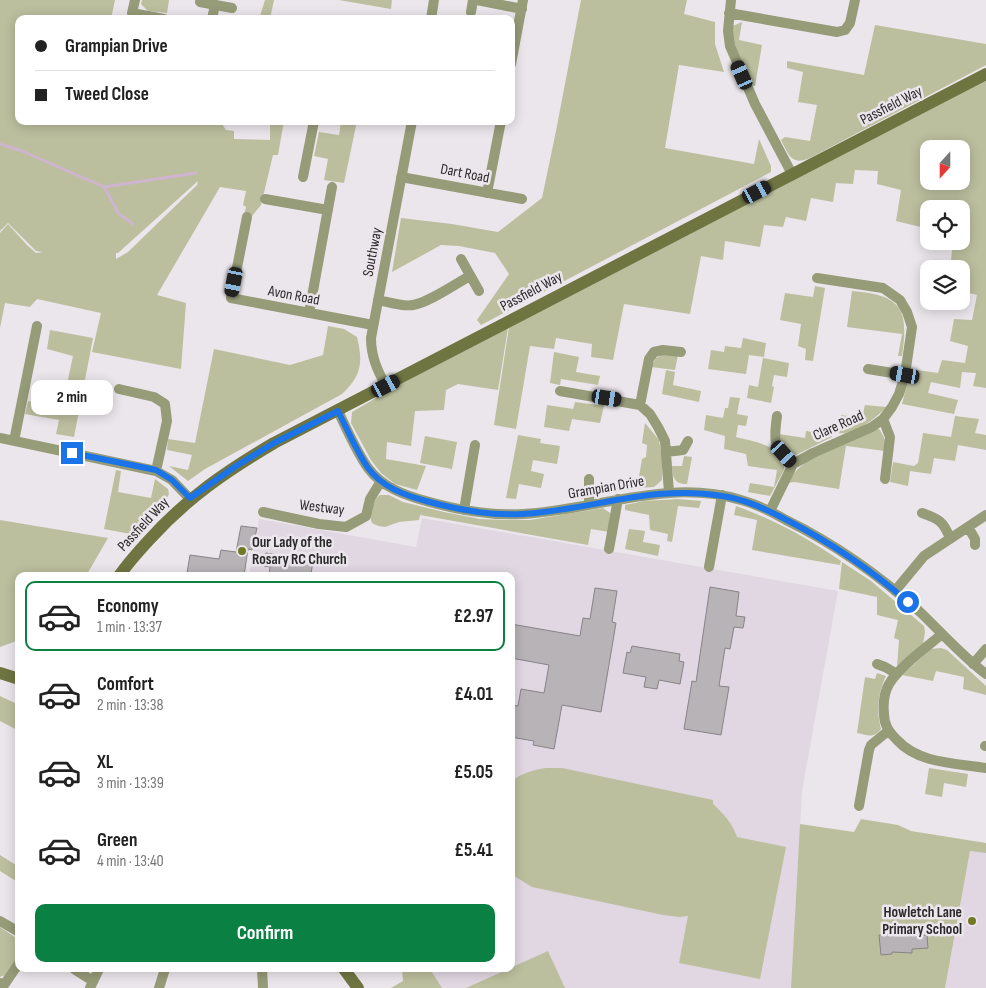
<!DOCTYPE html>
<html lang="en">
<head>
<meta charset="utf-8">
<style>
  :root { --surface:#fff; --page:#f2f2f2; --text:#222; --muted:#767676; --line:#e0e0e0; --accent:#0b8043 }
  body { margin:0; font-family:"Sofia Sans Condensed",sans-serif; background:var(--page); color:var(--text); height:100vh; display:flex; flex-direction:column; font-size:19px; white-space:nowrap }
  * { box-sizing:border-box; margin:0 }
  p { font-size:16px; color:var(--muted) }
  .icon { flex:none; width:28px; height:28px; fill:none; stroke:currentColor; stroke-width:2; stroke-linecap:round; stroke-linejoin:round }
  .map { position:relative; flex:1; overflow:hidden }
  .side { position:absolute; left:15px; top:572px; width:500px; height:400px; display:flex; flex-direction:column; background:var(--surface); border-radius:10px; box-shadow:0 2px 12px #0003 }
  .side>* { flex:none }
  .banner { position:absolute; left:15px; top:15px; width:500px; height:110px; border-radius:10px; box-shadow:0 2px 12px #0003; display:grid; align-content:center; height:110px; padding:0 20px; background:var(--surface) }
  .needle { width:32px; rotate:201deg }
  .tools { position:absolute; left:920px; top:140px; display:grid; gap:10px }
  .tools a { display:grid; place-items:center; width:50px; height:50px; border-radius:10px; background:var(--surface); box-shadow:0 2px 12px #0003; font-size:25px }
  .end { position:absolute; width:22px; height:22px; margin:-11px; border:6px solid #1a73e8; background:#fff; box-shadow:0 0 0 2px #fff }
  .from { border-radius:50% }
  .bubble { position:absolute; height:35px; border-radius:10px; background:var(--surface); box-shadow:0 2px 12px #0003; font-size:16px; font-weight:700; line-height:35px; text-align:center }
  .car { position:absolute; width:15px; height:30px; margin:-15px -8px; border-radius:6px; box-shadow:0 0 4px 1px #0007; background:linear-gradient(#222 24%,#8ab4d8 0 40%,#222 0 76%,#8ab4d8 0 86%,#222 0) }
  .banner b { display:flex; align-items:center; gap:18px; height:48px; font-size:19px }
  .banner b+b { border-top:1px solid var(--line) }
  .banner i { width:12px; height:12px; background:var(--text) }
  ul { padding:9px 0 0; list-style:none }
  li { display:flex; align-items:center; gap:15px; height:70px; margin:0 10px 8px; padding:0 10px; border:2px solid transparent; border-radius:10px }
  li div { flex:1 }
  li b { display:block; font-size:19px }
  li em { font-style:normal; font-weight:700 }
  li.active { border-color:var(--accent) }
  li>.icon { width:45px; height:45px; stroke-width:1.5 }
  .action { display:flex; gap:10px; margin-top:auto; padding:10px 20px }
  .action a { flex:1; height:58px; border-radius:10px; background:var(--accent); color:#fff; font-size:20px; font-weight:700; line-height:58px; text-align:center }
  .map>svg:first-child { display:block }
</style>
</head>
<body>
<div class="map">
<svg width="986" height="988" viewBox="0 0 986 988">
  <rect width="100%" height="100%" fill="#ebe6eb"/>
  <path fill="#e1d7e2" d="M422 518 838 591 802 791 791 988H442L430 969H511V576H249L259 519 416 547Z
    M970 851 986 853V988H945Z"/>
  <path fill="#bbbf9e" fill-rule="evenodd" d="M0 0H115L111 19H19V121H220L226 130 234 131V139L270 140V121H284L278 155H273L261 205 252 216 244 215 246 207 243 205 246 191 220 187 157 295 186 303 181 369 92 352 101 313 37 299 30 307 5 303 0 328V233L8 224 27 245 36 253 43 252 36 251 8 223 0 231ZM198 181 197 185 128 252 116 259V253H118Z
    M142 0H169L167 13 148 11 141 4Z
    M265 0H274L270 19H259Z
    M339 0H392L391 9Z
    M581 0H687L684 14 715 22V44L724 72 679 65 665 148 754 164 759 139 771 166V172L481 325 477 320 509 274 495 253 459 246 441 245 392 272 401 218 452 224 498 232 542 198 556 131Z
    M742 22 739 40 762 45 755 86H753C742 67 731 49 733 26Z
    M875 25 986 44V65L810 158C791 166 789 155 781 140L785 137 810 141 817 105 798 102 803 72 787 68V61L864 75Z
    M986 78V388L973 386 976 373 962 372 960 388 931 382 928 393 958 400 954 414 902 404 911 369 938 373 942 360 965 363 968 346 950 341 954 319 972 320 977 295 961 291V269H950L953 241H961V209H929V229L896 221 901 190 877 184 878 171 855 170 853 184 836 183 833 202 811 198 806 221 786 217 783 227 764 225 760 247 725 241 723 260 701 256 690 314 624 304 613 360 591 357 592 344 556 338 554 349 530 346 516 429 494 425 509 327 715 221ZM929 149H961V181H929Z
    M341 121H357L344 183 324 180 328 159 314 156 319 132 339 135Z
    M815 286 825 288 813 361 805 360 806 349 798 346 801 324 780 320 785 293 813 297Z
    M852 291C902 295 909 309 902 356H898L902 334 847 327Z
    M328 326 344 329 357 337C363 362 362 375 342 394L205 469 188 481 169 466 188 470 192 455 167 450 168 439 195 443 214 349 290 365 323 355Z
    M508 328 498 390 458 384 446 390 444 410 415 411 411 446 387 442 386 459 426 466 417 490 395 484 381 473 371 460 351 423 352 412 393 388Z
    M50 330 93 338 74 437 56 434 59 420 25 414 28 401 62 407 73 356 47 349Z
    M743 338 766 343 764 357 749 355 746 374 708 369 711 350 724 352 725 346 741 348Z
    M554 352 579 357 576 372 600 376 598 385 561 379 560 385 550 383Z
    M662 355H678L675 370 651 367 656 358Z
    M763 358 789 363 787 377 774 375 772 386 774 387 771 403 747 398 749 385 758 387Z
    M666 370 675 372 673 385 701 391 699 402 662 394Z
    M730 397 740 398 737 414 748 416 746 426 738 425 736 437C751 441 788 446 784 470L770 496 748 492 750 483 774 487 777 470 748 466 746 454 724 449 725 436 704 430 706 415 723 418 725 408H728Z
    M575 402 598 405 603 402 604 406 600 423 572 419 569 431 544 427 547 405 573 409Z
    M865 405 886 407C877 418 853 436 838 433L841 415 862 418Z
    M955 416 979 419 975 433 986 435V450L958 445 955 461 934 458 931 474 910 471 908 486 890 482 893 462 914 466 918 463 923 433 951 437Z
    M645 423 659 440 662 458V480L654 487 637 488 642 459 646 457 647 445 642 443Z
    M874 429H879C885 437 886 442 885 451L846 446 839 489 794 482 787 483C805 453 843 443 874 429Z
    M806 431 832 435V437L796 455C788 453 780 442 779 434L805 438Z
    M518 435 541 439 540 443 560 446 557 464 533 460 531 471 544 474 541 488 519 484 516 499 506 498Z
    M425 436 457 442 452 469 420 463Z
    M684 456 692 457 687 484C674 484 673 478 672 466H682Z
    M116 470 121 471 118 492 151 498 155 479 168 489 169 494 163 506 136 535 104 529Z
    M380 495H389L403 502 444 512 480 519 504 520H530L603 508 610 513 609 532 591 529 588 545 420 515 419 520C413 521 405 521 399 522 386 526 385 530 372 523 368 512 371 502 380 495Z
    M678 499 701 501 699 508 678 506 672 542 667 541 668 534 650 530 649 515 625 510V505L644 501Z
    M736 506C775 520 807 538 841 561L840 565 752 550 757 520 734 515Z
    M0 520 108 538 86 576H19V640L0 647Z
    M629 529 645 531 643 542 660 545 658 556 625 549Z
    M842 562 871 581 924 626 925 632 923 644 897 667 899 640 894 638 898 620 877 615V597L839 589Z
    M941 648 947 650 986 686V695L963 689 964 677 936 671 933 681 902 675 931 649Z
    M877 673 886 676C878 693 876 711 881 729 873 739 868 735 857 733L865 677 875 679Z
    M0 696 19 705V731L0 721Z
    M546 768H562L713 800V804C724 814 732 823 737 837L786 847 760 979 679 963 688 916 679 917 663 915 532 887 511 874V782C521 773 533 770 546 768Z
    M929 768 968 774 966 787 944 783 942 797 925 794Z
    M861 819 898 825 911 831 986 843V853L970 851 945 988H791L800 824 854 832Z
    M0 855 19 867V883L0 871Z
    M0 927 19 940V955L5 975 0 977Z
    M548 951 565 988H466Z
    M402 969H430L442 988H391L403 981Z"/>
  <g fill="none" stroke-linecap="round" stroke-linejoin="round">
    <path stroke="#ceb4cf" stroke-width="3" d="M0 144 22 151 104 187 196 173
      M104 187 119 214 133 224"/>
  </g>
  <path fill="#b7b3b7" stroke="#878387" d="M241 526 257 528 252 550 248 549 244 576H205L187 573 190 555 219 559 221 550 236 552Z
    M266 553 313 561 311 574 304 573 303 576H269L270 567 264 566Z
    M710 587 739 592 736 616 745 617 743 628 734 627 730 649 725 648 719 686 729 687 721 735 684 729 692 681 696 682Z
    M595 588 617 591 612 622 616 623 601 712 562 705 554 749 533 745 534 741 511 737V705L518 706 521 689 544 693 549 665 511 658V624L580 636 583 618 590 619Z
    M632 646 680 654 679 661 684 662 680 684 659 680 657 689 644 687 646 677 623 673 627 652 630 653Z
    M901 933H911V936L927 935 928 948 912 949V953L892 952V954L881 955 879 935Z"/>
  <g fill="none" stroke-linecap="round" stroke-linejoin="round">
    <path stroke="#969b78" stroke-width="10" d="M135 0 132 13 164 19
      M477 0 522 9
      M731 0 728 31 730 46 755 104 792 174
      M200 2 232 8
      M471 12 473 0
      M729 13 837 32 845 30 850 23 855 0
      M212 19 215 5
      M431 19 434 0
      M511 64 523 0
      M303 177 314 121
      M401 177 522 199
      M487 193 501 121
      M265 199 328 210
      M247 217 231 298 373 325
      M461 259 479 291
      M378 300C389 302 402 307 413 305 428 303 455 284 470 276
      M309 313 332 187
      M868 369 905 375
      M386 386C377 370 371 356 371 338L412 121
      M119 389 154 397 165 404 167 421 156 471
      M560 391 640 405 650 414 658 427 665 441 669 492
      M640 405 649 359 654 352 663 350 681 352
      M338 411C346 428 357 453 368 468 382 487 404 495 426 501 458 510 490 516 523 514 596 510 668 478 741 500 757 504 772 512 786 520 835 544 879 575 920 612 942 633 962 656 986 674
      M777 416C773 445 774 443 793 464
      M883 419 890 437 885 479
      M0 438 156 471 172 480 190 499
      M14 441 37 326
      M666 452 683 450 688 441
      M589 479V505
      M464 510 475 445
      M770 511 793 464 813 453 872 427 883 419 892 407 899 394 905 375 912 327 907 312 900 300 883 288 817 278
      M263 512 319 524 346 527 366 516 370 499 381 481
      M922 513C939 519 943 521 950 538
      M968 527 975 539V545
      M609 549 618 499
      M709 567 722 495
      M895 591 924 556 986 515
      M942 634C927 647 899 667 889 684 884 693 883 704 884 714 884 725 889 732 897 740 919 764 956 763 986 768
      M877 664 885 667 897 674
      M973 664 986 649
      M985 746H986
      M859 806 869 750 871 745 888 731
      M0 921 19 932
      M74 969 93 981
      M262 969 263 988
      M0 983 4 985 19 963
      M90 988 99 969
      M159 988 165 969"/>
    <path stroke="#6f7541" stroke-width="12" d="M119 576C128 563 138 552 149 540 187 498 225 472 274 443L986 74
      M0 673 19 679
      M344 969 358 988"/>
  </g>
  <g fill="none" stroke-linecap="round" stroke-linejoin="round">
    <path stroke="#1a73e8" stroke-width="6" d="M72 453 156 470 172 480 190 498 236 466 274 443 338 411C347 429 357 452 368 468 382 487 404 495 426 501 458 510 490 516 523 514 590 510 655 484 722 496 744 499 763 508 783 518 828 541 869 568 908 602"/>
  </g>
  <g fill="#727923" stroke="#ebe6eb" stroke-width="2">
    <circle cx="242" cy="551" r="5"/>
    <circle cx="972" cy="921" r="5"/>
  </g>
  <g text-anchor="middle" stroke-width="5" stroke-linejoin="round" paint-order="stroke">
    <g font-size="15" fill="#2a292a" stroke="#ebe6eb">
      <text transform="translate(891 105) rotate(-27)" y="5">Passfield Way</text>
      <text transform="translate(465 173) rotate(11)" y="5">Dart Road</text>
      <text transform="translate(372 252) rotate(-79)" y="5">Southway</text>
      <text transform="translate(531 291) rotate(-28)" y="5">Passfield Way</text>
      <text transform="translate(294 295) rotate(11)" y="5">Avon Road</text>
      <text transform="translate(838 425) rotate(-24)" y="5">Clare Road</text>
      <text transform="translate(606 487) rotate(-10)" y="5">Grampian Drive</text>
      <text transform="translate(322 507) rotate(7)" y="5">Westway</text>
      <text transform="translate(143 524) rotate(-47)" y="5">Passfield Way</text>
    </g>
    <g font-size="15" font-weight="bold" fill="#2a292a" stroke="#ebe6eb" text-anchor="start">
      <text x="252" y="547">Our Lady of the<tspan x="252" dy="17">Rosary RC Church</tspan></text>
      <text x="962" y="917" text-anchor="end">Howletch Lane<tspan x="962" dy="17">Primary School</tspan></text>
    </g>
  </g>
</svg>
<div class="tools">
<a><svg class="needle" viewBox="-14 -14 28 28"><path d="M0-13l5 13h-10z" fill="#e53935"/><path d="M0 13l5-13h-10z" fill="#767676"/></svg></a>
<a><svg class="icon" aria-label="locate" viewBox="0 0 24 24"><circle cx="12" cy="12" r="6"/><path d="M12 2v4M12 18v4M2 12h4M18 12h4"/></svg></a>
<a><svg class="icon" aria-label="layers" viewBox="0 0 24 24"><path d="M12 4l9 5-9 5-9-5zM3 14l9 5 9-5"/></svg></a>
</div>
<i class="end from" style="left:908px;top:602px"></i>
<i class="end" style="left:72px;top:453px"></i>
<div class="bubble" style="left:31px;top:380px;width:82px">2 min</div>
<i class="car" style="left:742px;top:75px;rotate:336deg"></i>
<i class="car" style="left:757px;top:192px;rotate:62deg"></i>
<i class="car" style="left:234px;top:282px;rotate:191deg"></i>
<i class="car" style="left:905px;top:375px;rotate:280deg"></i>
<i class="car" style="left:386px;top:386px;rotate:62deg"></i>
<i class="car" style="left:607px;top:398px;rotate:99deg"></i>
<i class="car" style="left:784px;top:454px;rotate:138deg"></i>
<div class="banner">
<b><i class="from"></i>Grampian Drive</b>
<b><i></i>Tweed Close</b>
</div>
<section class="side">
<ul>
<li class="active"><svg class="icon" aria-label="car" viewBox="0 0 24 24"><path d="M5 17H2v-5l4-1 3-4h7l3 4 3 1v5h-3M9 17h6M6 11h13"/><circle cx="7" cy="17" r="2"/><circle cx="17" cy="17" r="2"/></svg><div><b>Economy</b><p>1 min · 13:37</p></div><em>£2.97</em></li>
<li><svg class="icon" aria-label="car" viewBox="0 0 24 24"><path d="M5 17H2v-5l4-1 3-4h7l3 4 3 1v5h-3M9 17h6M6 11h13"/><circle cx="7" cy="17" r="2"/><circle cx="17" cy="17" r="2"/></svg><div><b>Comfort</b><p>2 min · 13:38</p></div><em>£4.01</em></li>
<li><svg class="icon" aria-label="car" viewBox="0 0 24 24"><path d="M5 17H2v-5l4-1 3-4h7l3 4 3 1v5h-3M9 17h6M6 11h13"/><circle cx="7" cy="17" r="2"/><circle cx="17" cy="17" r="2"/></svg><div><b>XL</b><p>3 min · 13:39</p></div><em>£5.05</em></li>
<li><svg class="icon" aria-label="car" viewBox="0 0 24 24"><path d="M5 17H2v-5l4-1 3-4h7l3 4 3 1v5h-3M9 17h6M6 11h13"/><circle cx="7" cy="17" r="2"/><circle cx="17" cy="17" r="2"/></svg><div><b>Green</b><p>4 min · 13:40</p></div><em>£5.41</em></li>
</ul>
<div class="action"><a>Confirm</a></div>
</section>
</div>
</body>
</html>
